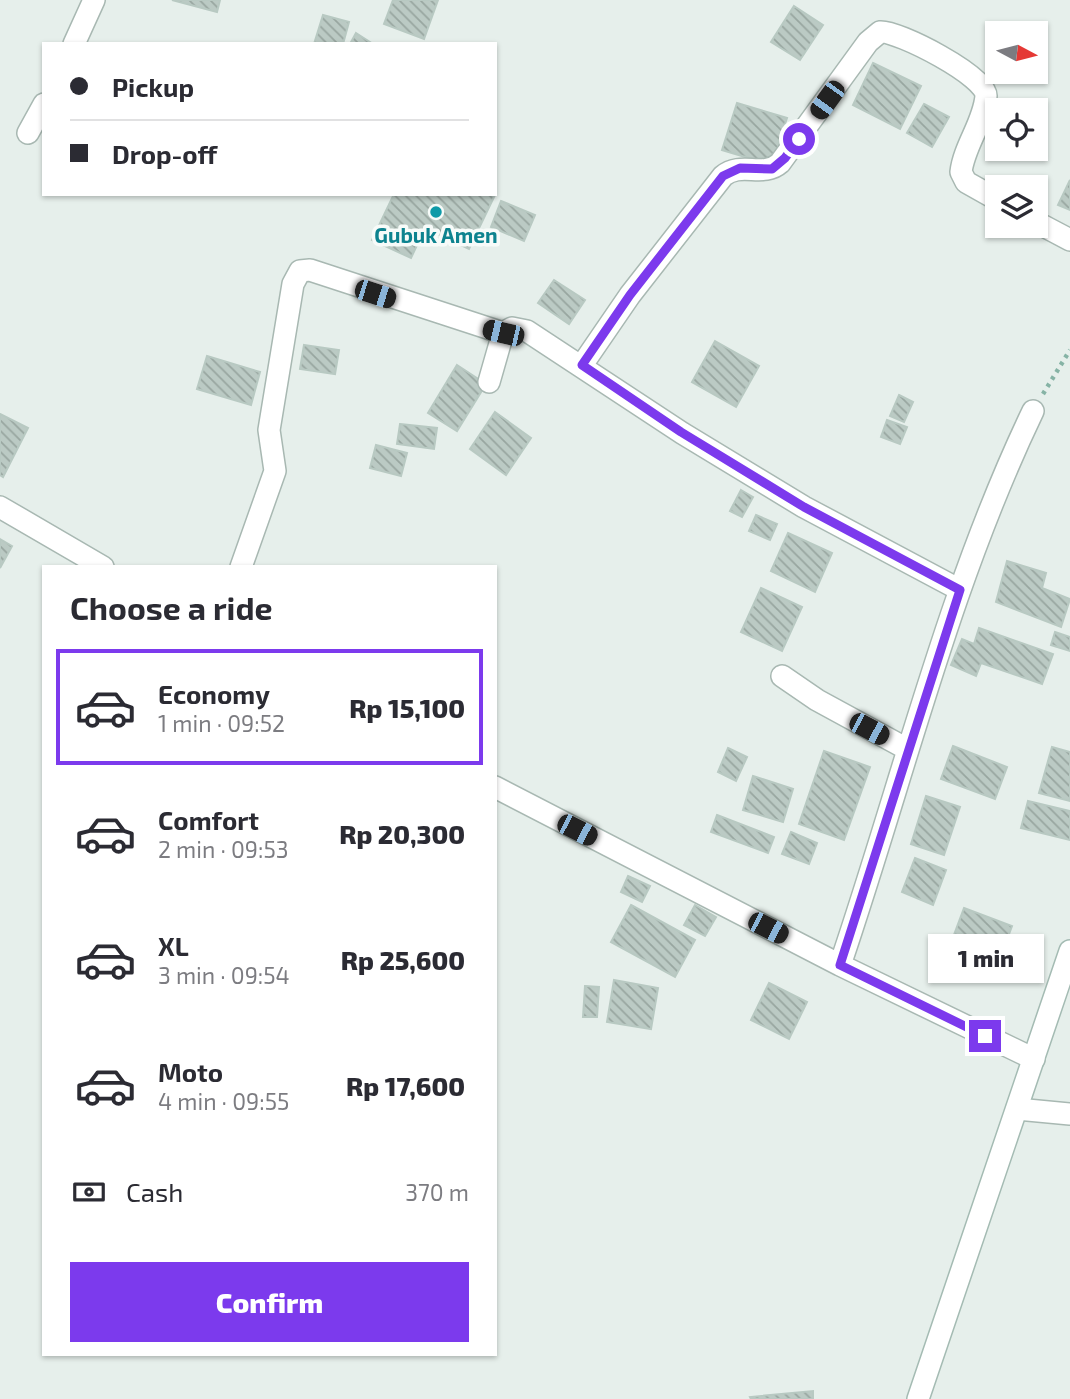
<!DOCTYPE html>
<html lang="en">
<head>
<meta charset="utf-8">
<style>
  :root { --surface:#fff; --page:#f7f7f7; --text:#2b2b33; --muted:#7c7c81; --line:#e1e1e2; --accent:#7c3aed }
  body { margin:0; font-family:"Exo 2",sans-serif; background:var(--page); color:var(--text); height:100vh; display:flex; flex-direction:column; font-size:26px; white-space:nowrap }
  * { box-sizing:border-box; margin:0 }
  p { font-size:23px; color:var(--muted) }
  .icon { flex:none; width:38px; height:38px; fill:none; stroke:currentColor; stroke-width:2; stroke-linecap:round; stroke-linejoin:round }
  .map { position:relative; flex:1; overflow:hidden }
  .drawer { position:absolute; left:42px; top:565px; width:455px; height:791px; display:flex; flex-direction:column; background:var(--surface); border-radius:0px; box-shadow:0 2px 5px #0004 }
  .drawer>* { flex:none }
  .guide { position:absolute; left:42px; top:42px; width:455px; height:154px; border-radius:0px; box-shadow:0 2px 5px #0004; display:grid; align-content:center; height:154px; padding:0 28px; background:var(--surface) }
  .needle { width:46px; rotate:97deg }
  .tools { position:absolute; left:985px; top:21px; display:grid; gap:14px }
  .tools a { display:grid; place-items:center; width:63px; height:63px; border-radius:0px; background:var(--surface); box-shadow:0 2px 5px #0004; font-size:35px }
  .end { position:absolute; width:32px; height:32px; margin:-16px; border:9px solid #7c3aed; background:#fff; box-shadow:0 0 0 4px #fff }
  .from { border-radius:50% }
  .bubble { position:absolute; height:49px; border-radius:0px; background:var(--surface); box-shadow:0 2px 5px #0004; font-size:23px; font-weight:800; line-height:49px; text-align:center }
  .car { position:absolute; width:21px; height:42px; margin:-21px -10px; border-radius:9px; box-shadow:0 0 5px 2px #0007; background:linear-gradient(#222 24%,#8ab4d8 0 40%,#222 0 76%,#8ab4d8 0 86%,#222 0) }
  .guide b { display:flex; align-items:center; gap:24px; height:66px; font-size:26px }
  .guide b+b { border-top:2px solid var(--line) }
  .guide i { width:18px; height:18px; background:var(--text) }
  ul { padding:0; list-style:none }
  li { display:flex; align-items:center; gap:21px; height:116px; margin:0 14px 10px; padding:0 14px; border:4px solid transparent; border-radius:0px }
  li div { flex:1 }
  li b { display:block; font-size:26px }
  li em { font-style:normal; font-weight:800 }
  li.active { border-color:var(--accent) }
  li>.icon { width:63px; height:63px; stroke-width:1.5 }
  h2 { padding:0 28px; font-size:32px; line-height:84px }
  .pay { display:flex; align-items:center; gap:18px; height:77px; padding:0 28px; font-size:26px }
  .pay p { margin-inline-start:auto }
  .action { display:flex; gap:14px; margin-top:auto; padding:14px 28px }
  .action a { flex:1; height:80px; border-radius:0px; background:var(--accent); color:#fff; font-size:28px; font-weight:800; line-height:80px; text-align:center }
  .map>svg:first-child { display:block }
</style>
</head>
<body>
<div class="map">
<svg width="1070" height="1399" viewBox="0 0 1070 1399">
  <defs>
    <pattern id="building-back-hatch" width="6" height="6" patternUnits="userSpaceOnUse" patternTransform="scale(1.75)"><rect width="6" height="6" fill="#bbcac4"/><path d="M-1 5l2 2M0 0l6 6M5-1l2 2" fill="none" stroke="#98a6a0"/></pattern>
  </defs>
  <rect width="100%" height="100%" fill="#e6efeb"/>
  <path fill="url(#building-back-hatch)" stroke="#b8c9c2" stroke-width="2" d="M172 0H220L217 12Z
    M393 0H438L424 39 384 24Z
    M794 6 823 25 800 60 771 42Z
    M323 15 349 22 343 44H314Z
    M356 33 373 44H350Z
    M873 63 921 86 900 129 853 105Z
    M737 103 787 118 772 165 722 150Z
    M924 104 949 117 932 147 907 133Z
    M1070 180V210L1058 205Z
    M394 194H493L495 195 469 249 425 228 411 258 372 240Z
    M501 201 535 215 524 241 491 227Z
    M554 280 585 300 569 324 538 303Z
    M715 341 759 366 736 407 692 382Z
    M304 345 339 350 335 374 300 369Z
    M207 356 260 372 251 405 197 389Z
    M457 365 486 384 457 431 428 413Z
    M899 395 913 402 904 422 890 416Z
    M495 412 531 438 506 475 470 449Z
    M0 414 28 428 3 477 0 475Z
    M887 420 907 427 900 444 881 437Z
    M400 424 437 428 434 449 397 444Z
    M376 445 407 453 401 476 370 468Z
    M741 490 753 497 742 517 730 511Z
    M756 515 777 524 770 540 749 531Z
    M788 533 832 553 815 592 771 571Z
    M0 539 12 546 0 568Z
    M1007 561 1046 573 1042 588 1070 599 1061 627 996 602Z
    M761 588 802 607 782 651 741 632Z
    M979 628 1053 654 1042 684 981 663 976 676 951 665 962 639 974 644Z
    M1055 632 1070 637V651L1051 645Z
    M953 746 1007 767 995 799 941 779Z
    M1052 747 1070 752V801L1039 793Z
    M728 748 747 757 736 781 718 772Z
    M824 751 870 767 844 840 799 824Z
    M753 776 793 789 783 822 743 810Z
    M926 796 960 807 944 855 911 844Z
    M1028 801 1070 811V840L1021 828Z
    M717 815 774 837 768 853 711 832Z
    M791 832 817 843 809 864 782 854Z
    M915 858 946 870 933 905 902 892Z
    M628 876 650 886 642 902 621 892Z
    M631 905 695 940 675 977 611 942Z
    M695 905 716 917 705 936 684 925Z
    M964 908 1012 926 999 961 951 943Z
    M614 980 658 988 651 1029 607 1022Z
    M769 983 807 1002 789 1039 751 1020Z
    M585 986 599 987 597 1017H583Z
    M813 1391V1399H751L750 1397Z"/>
  <g fill="none" stroke-linecap="round" stroke-linejoin="round">
    <defs>
      <path id="minor" d="M74 44 94 0
        M28 133 44 104
        M1036 222 1070 240
        M582 365 630 295 723 176C741 161 763 178 780 163L868 42 880 32C897 30 988 77 986 96 984 122 964 146 961 172L966 182 998 200
        M489 382 503 333 512 328 527 331 682 433 804 507 960 590
        M0 507 103 567
        M241 567 275 471 269 430 293 284 300 271 310 270 503 333
        M782 676 817 700 907 749
        M495 787 840 965 1034 1059
        M840 965C903 780 948 588 1033 411
        M1017 1109 1070 1114"/>
      <path id="secondary" d="M918 1399 1070 951"/>
    </defs>
    <use href="#minor" stroke="#a8b8b2" stroke-width="24"/>
    <use href="#secondary" stroke="#a4bbb3" stroke-width="24"/>
    <path stroke="#86b3a5" stroke-width="4.5" stroke-dasharray="3.5 5" stroke-linecap="butt" d="M1043 394 1070 350"/>
    <use href="#minor" stroke="#fff" stroke-width="21"/>
    <use href="#secondary" stroke="#fff" stroke-width="21"/>
  </g>
  <g fill="none" stroke-linecap="round" stroke-linejoin="round">
    <path stroke="#7c3aed" stroke-width="9" d="M799 139 785 158 772 169 740 168 723 176 630 295 582 365 681 432 804 507 960 590 840 965 985 1036"/>
  </g>
  <circle fill="#0f9aa8" stroke="#f7fbf9" stroke-width="2.5" cx="436" cy="212" r="7"/>
  <g text-anchor="middle" stroke-width="7" stroke-linejoin="round" paint-order="stroke">
    <g font-size="21" font-weight="bold" fill="#0d838f" stroke="#f7fbf9">
      <text x="436" y="243">Gubuk Amen</text>
    </g>
  </g>
</svg>
<div class="tools">
<a><svg class="needle" viewBox="-14 -14 28 28"><path d="M0-13l5 13h-10z" fill="#e53935"/><path d="M0 13l5-13h-10z" fill="#7c7c81"/></svg></a>
<a><svg class="icon" aria-label="locate" viewBox="0 0 24 24"><circle cx="12" cy="12" r="6"/><path d="M12 2v4M12 18v4M2 12h4M18 12h4"/></svg></a>
<a><svg class="icon" aria-label="layers" viewBox="0 0 24 24"><path d="M12 4l9 5-9 5-9-5zM3 14l9 5 9-5"/></svg></a>
</div>
<i class="end from" style="left:799px;top:139px"></i>
<i class="end" style="left:985px;top:1036px"></i>
<div class="bubble" style="left:928px;top:934px;width:116px">1 min</div>
<i class="car" style="left:827px;top:100px;rotate:216deg"></i>
<i class="car" style="left:375px;top:294px;rotate:108deg"></i>
<i class="car" style="left:503px;top:333px;rotate:283deg"></i>
<i class="car" style="left:869px;top:729px;rotate:118deg"></i>
<i class="car" style="left:577px;top:830px;rotate:117deg"></i>
<i class="car" style="left:768px;top:928px;rotate:117deg"></i>
<div class="guide">
<b><i class="from"></i>Pickup</b>
<b><i></i>Drop-off</b>
</div>
<section class="drawer">
<h2>Choose a ride</h2>
<ul>
<li class="active"><svg class="icon" aria-label="car" viewBox="0 0 24 24"><path d="M5 17H2v-5l4-1 3-4h7l3 4 3 1v5h-3M9 17h6M6 11h13"/><circle cx="7" cy="17" r="2"/><circle cx="17" cy="17" r="2"/></svg><div><b>Economy</b><p>1 min · 09:52</p></div><em>Rp 15,100</em></li>
<li><svg class="icon" aria-label="car" viewBox="0 0 24 24"><path d="M5 17H2v-5l4-1 3-4h7l3 4 3 1v5h-3M9 17h6M6 11h13"/><circle cx="7" cy="17" r="2"/><circle cx="17" cy="17" r="2"/></svg><div><b>Comfort</b><p>2 min · 09:53</p></div><em>Rp 20,300</em></li>
<li><svg class="icon" aria-label="car" viewBox="0 0 24 24"><path d="M5 17H2v-5l4-1 3-4h7l3 4 3 1v5h-3M9 17h6M6 11h13"/><circle cx="7" cy="17" r="2"/><circle cx="17" cy="17" r="2"/></svg><div><b>XL</b><p>3 min · 09:54</p></div><em>Rp 25,600</em></li>
<li><svg class="icon" aria-label="car" viewBox="0 0 24 24"><path d="M5 17H2v-5l4-1 3-4h7l3 4 3 1v5h-3M9 17h6M6 11h13"/><circle cx="7" cy="17" r="2"/><circle cx="17" cy="17" r="2"/></svg><div><b>Moto</b><p>4 min · 09:55</p></div><em>Rp 17,600</em></li>
</ul>
<div class="pay"><svg class="icon" aria-label="cash" viewBox="0 0 24 24"><path d="M3 7h18v10H3z"/><circle cx="12" cy="12" r="2"/></svg>Cash<p>370 m</p></div>
<div class="action"><a>Confirm</a></div>
</section>
</div>
</body>
</html>
